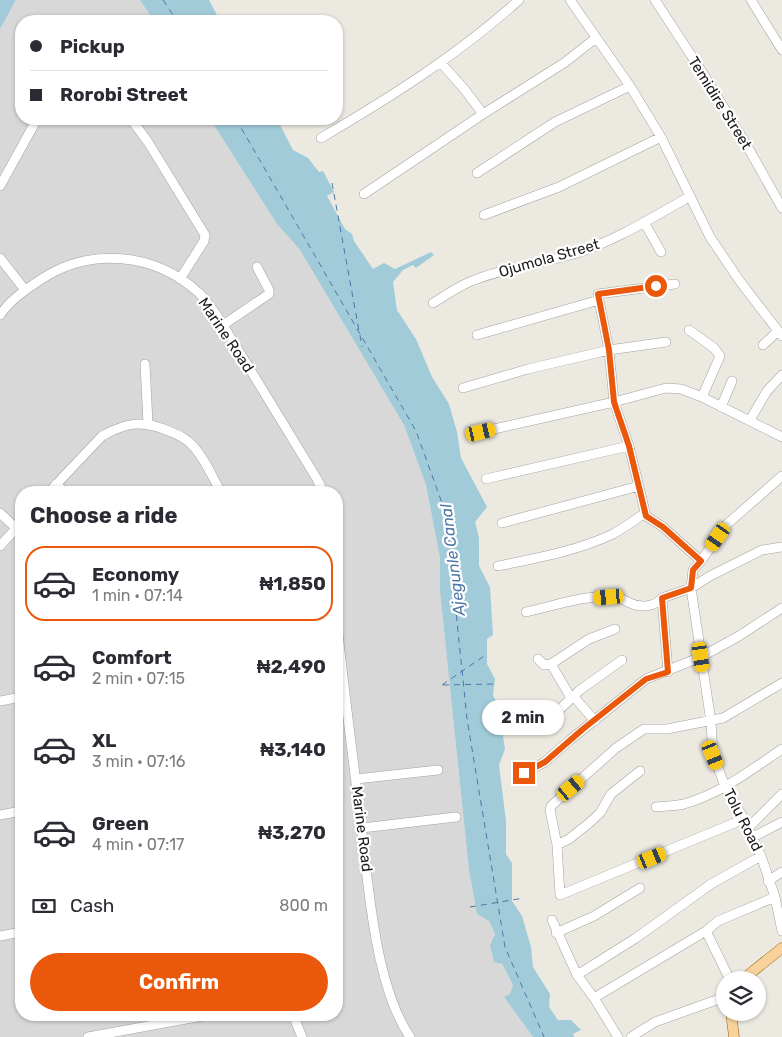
<!DOCTYPE html>
<html lang="en">
<head>
<meta charset="utf-8">
<style>
  :root { --surface:#fff; --page:#f7f7f7; --text:#2b2b33; --muted:#7c7c81; --line:#e1e1e2; --accent:#ea580c }
  body { margin:0; font-family:Rubik,sans-serif; background:var(--page); color:var(--text); height:100vh; display:flex; flex-direction:column; font-size:19px; white-space:nowrap }
  * { box-sizing:border-box; margin:0 }
  p { font-size:16px; color:var(--muted) }
  .icon { flex:none; width:28px; height:28px; fill:none; stroke:currentColor; stroke-width:2; stroke-linecap:round; stroke-linejoin:round }
  .map { position:relative; flex:1; overflow:hidden }
  .sheet { position:absolute; left:15px; top:486px; width:328px; height:535px; display:flex; flex-direction:column; background:var(--surface); border-radius:20px; box-shadow:0 1px 4px #0004 }
  .sheet>* { flex:none }
  .top-card { position:absolute; left:15px; top:15px; width:328px; height:110px; border-radius:20px; box-shadow:0 1px 4px #0004; display:grid; align-content:center; height:110px; padding:0 15px; background:var(--surface) }
  .controls { position:absolute; left:716px; top:971px; display:grid; gap:10px }
  .controls a { display:grid; place-items:center; width:50px; height:50px; border-radius:50%; background:var(--surface); box-shadow:0 1px 4px #0004; font-size:25px }
  .end { position:absolute; width:22px; height:22px; margin:-11px; border:6px solid #ea580c; background:#fff; box-shadow:0 0 0 2px #fff }
  .from { border-radius:50% }
  .bubble { position:absolute; height:35px; border-radius:18px; background:var(--surface); box-shadow:0 1px 4px #0004; font-size:16px; font-weight:700; line-height:35px; text-align:center }
  .car { position:absolute; width:15px; height:30px; margin:-15px -8px; border-radius:6px; box-shadow:0 0 4px 1px #0007; background:linear-gradient(#f5c518 24%,#345 0 40%,#f5c518 0 76%,#345 0 86%,#f5c518 0) }
  .top-card b { display:flex; align-items:center; gap:18px; height:48px; font-size:19px }
  .top-card b+b { border-top:1px solid var(--line) }
  .top-card i { width:12px; height:12px; background:var(--text) }
  ul { padding:0; list-style:none }
  li { display:flex; align-items:center; gap:15px; height:75px; margin:0 10px 8px; padding:0 5px; border:2px solid transparent; border-radius:20px }
  li div { flex:1 }
  li b { display:block; font-size:19px }
  li em { font-style:normal; font-weight:700 }
  li.on { border-color:var(--accent) }
  li>.icon { width:45px; height:45px; stroke-width:1.5 }
  h2 { padding:0 15px; font-size:22px; line-height:60px }
  .pay { display:flex; align-items:center; gap:12px; height:55px; padding:0 15px; font-size:19px }
  .pay p { margin-inline-start:auto }
  .button { display:flex; gap:10px; margin-top:auto; padding:10px 15px }
  .button a { flex:1; height:58px; border-radius:30px; background:var(--accent); color:#fff; font-size:20px; font-weight:700; line-height:58px; text-align:center }
  .map>svg:first-child { display:block }
</style>
</head>
<body>
<div class="map">
<svg width="782" height="1037" viewBox="0 0 782 1037">
  <rect width="100%" height="100%" fill="#ece9e1"/>
  <path fill="#d9d8d8" fill-rule="evenodd" d="M16 0H140L154 21H21V119H210L277 224 300 250 404 425 426 485 440 558V591L452 707 469 870 477 914 489 921 495 934 490 945 514 985 510 994 504 997 533 1037H0V29ZM21 492H336V1015H21Z"/>
  <path fill="#a2cbd9" d="M0 0H16L0 29Z
    M140 0H209L220 21H154Z
    M210 119H277L293 150 308 158 319 172 323 171 334 192 327 196 345 229 352 234 354 241 373 269 384 263 395 269 431 252 434 255 416 268 413 265 403 270 393 282 397 310 416 339 432 377 449 404 457 432 461 458 487 507 475 522 479 538V566L490 587 493 635 487 639V664L495 679 493 695 502 713V730L505 749 499 765 506 821V854L512 863V901L522 916 531 947 533 967 550 994 549 1007 558 1020H571L581 1030 573 1034 574 1037H533L504 997 510 994 513 985 502 964 494 962 490 945 495 934 489 921 477 914 469 870 452 707 440 591V558L426 485 404 425 300 250 277 224Z"/>
  <g fill="none" stroke-linecap="round" stroke-linejoin="round">
    <path stroke="#4c77a6" stroke-width="1" stroke-dasharray="6 5" stroke-linecap="butt" d="M163 0 177 21
      M236 119 416 431 446 514 467 719 505 947 544 1037
      M332 183 359 331
      M360 335 362 347
      M442 685 487 654
      M443 685 495 684
      M470 907 524 898"/>
    <defs>
      <path id="minor" d="M570 0 630 86 661 137 710 237 739 280 782 336
        M655 0 706 78 746 144 782 208
        M751 0 782 50
        M441 63 465 90 483 114
        M131 119 148 142 205 235 204 241 180 279
        M321 138C391 97 459 54 519 0
        M477 173 555 122 630 86
        M0 186 37 119
        M364 194 483 114 564 63 596 38
        M484 215 559 187 661 137
        M644 222 661 252
        M0 258 25 290
        M599 300 609 350 614 402 629 446 646 516 663 527 701 561
        M433 303C448 294 461 284 477 279 509 267 544 263 577 253 617 240 653 217 689 197
        M0 315C10 300 25 290 40 280 90 247 154 252 199 293 206 300 212 309 218 317L317 479 323 492
        M223 325 269 294V290L257 267
        M689 330 714 348 720 356 702 397
        M477 335 599 300 598 294 675 284
        M763 345 778 331
        M145 364 148 423
        M463 388 528 369 609 350 666 342
        M721 407 732 381
        M750 420 767 391 782 375
        M481 432 614 402 666 388 681 389 702 397 782 437
        M782 476 726 525 701 561 693 570 691 588 711 722 713 755 725 786 744 819 761 856 775 897 782 931
        M486 479 629 446
        M56 484 65 492
        M49 492 102 436C127 422 143 420 169 431 178 435 186 438 192 445 205 458 212 477 221 492
        M0 513 16 528
        M502 523 639 486
        M0 546 21 523
        M498 566C537 558 577 551 613 534 624 528 635 520 645 513
        M662 598 668 672
        M526 612C554 606 586 594 615 597 621 597 625 601 630 603 640 608 655 607 662 598L691 588 710 576 762 550 782 547
        M336 615C343 682 352 749 360 816 368 880 374 984 410 1037
        M538 659 544 665 551 664 571 698
        M551 664 589 639 615 629
        M574 697 595 721
        M0 701 21 697
        M561 708 580 690 622 660
        M524 773 545 762 570 740 646 679 701 657 739 636 782 608
        M356 779 438 770
        M656 807C665 806 675 806 684 804 720 794 751 770 782 749
        M0 815 21 811
        M744 819 560 895 557 845 550 810 551 806 616 748 644 729H667L723 718 782 683
        M362 828 456 817
        M748 828 782 794
        M753 837 782 822
        M557 845 569 839 588 824 600 813 611 794 640 771
        M768 881 782 872
        M552 920 577 975 594 998 618 1037
        M706 931 730 980
        M556 933 594 916 640 888
        M0 936 21 932
        M577 975 636 938 711 884 761 856
        M594 998 706 931 718 921 775 897
        M293 1015 302 1037
        M88 1037 208 1015
        M631 1037 655 1022 725 997"/>
      <path id="major" d="M742 980 782 948
        M731 1012 734 1037"/>
    </defs>
    <use href="#minor" stroke="#a2a2a2" stroke-width="10"/>
    <use href="#major" stroke="#8d6405" stroke-width="11"/>
    <use href="#minor" stroke="#fff" stroke-width="9"/>
    <use href="#major" stroke="#f8d29a" stroke-width="10"/>
  </g>
  <g fill="none" stroke-linecap="round" stroke-linejoin="round">
    <path stroke="#ea580c" stroke-width="6" d="M524 773 545 762 583 729 646 679 668 672 662 598 691 588 693 570 701 561 663 527 646 516 629 446 614 402 609 350 598 294 656 286"/>
  </g>
  <g text-anchor="middle" stroke-width="4.5" stroke-linejoin="round" paint-order="stroke">
    <g font-size="15" fill="#1b1b1b" stroke="#fff">
      <text transform="translate(720 103) rotate(58)" y="5">Temidire Street</text>
      <text transform="translate(549 258) rotate(-16)" y="5">Ojumola Street</text>
      <text transform="translate(226 335) rotate(56)" y="5">Marine Road</text>
      <text transform="translate(743 820) rotate(63)" y="5">Tolu Road</text>
      <text transform="translate(362 829) rotate(83)" y="5">Marine Road</text>
    </g>
    <g font-size="16" font-style="italic" fill="#4c77a6" stroke="#fff">
      <text transform="translate(452 560) rotate(-97)" y="6">Ajegunle Canal</text>
    </g>
  </g>
</svg>
<div class="controls">
<a><svg class="icon" aria-label="layers" viewBox="0 0 24 24"><path d="M12 4l9 5-9 5-9-5zM3 14l9 5 9-5"/></svg></a>
</div>
<i class="end from" style="left:656px;top:286px"></i>
<i class="end" style="left:524px;top:773px"></i>
<div class="bubble" style="left:482px;top:700px;width:82px">2 min</div>
<i class="car" style="left:481px;top:432px;rotate:77deg"></i>
<i class="car" style="left:718px;top:537px;rotate:215deg"></i>
<i class="car" style="left:609px;top:597px;rotate:265deg"></i>
<i class="car" style="left:701px;top:657px;rotate:172deg"></i>
<i class="car" style="left:713px;top:755px;rotate:158deg"></i>
<i class="car" style="left:571px;top:788px;rotate:50deg"></i>
<i class="car" style="left:652px;top:858px;rotate:68deg"></i>
<div class="top-card">
<b><i class="from"></i>Pickup</b>
<b><i></i>Rorobi Street</b>
</div>
<section class="sheet">
<h2>Choose a ride</h2>
<ul>
<li class="on"><svg class="icon" aria-label="car" viewBox="0 0 24 24"><path d="M5 17H2v-5l4-1 3-4h7l3 4 3 1v5h-3M9 17h6M6 11h13"/><circle cx="7" cy="17" r="2"/><circle cx="17" cy="17" r="2"/></svg><div><b>Economy</b><p>1 min · 07:14</p></div><em>₦1,850</em></li>
<li><svg class="icon" aria-label="car" viewBox="0 0 24 24"><path d="M5 17H2v-5l4-1 3-4h7l3 4 3 1v5h-3M9 17h6M6 11h13"/><circle cx="7" cy="17" r="2"/><circle cx="17" cy="17" r="2"/></svg><div><b>Comfort</b><p>2 min · 07:15</p></div><em>₦2,490</em></li>
<li><svg class="icon" aria-label="car" viewBox="0 0 24 24"><path d="M5 17H2v-5l4-1 3-4h7l3 4 3 1v5h-3M9 17h6M6 11h13"/><circle cx="7" cy="17" r="2"/><circle cx="17" cy="17" r="2"/></svg><div><b>XL</b><p>3 min · 07:16</p></div><em>₦3,140</em></li>
<li><svg class="icon" aria-label="car" viewBox="0 0 24 24"><path d="M5 17H2v-5l4-1 3-4h7l3 4 3 1v5h-3M9 17h6M6 11h13"/><circle cx="7" cy="17" r="2"/><circle cx="17" cy="17" r="2"/></svg><div><b>Green</b><p>4 min · 07:17</p></div><em>₦3,270</em></li>
</ul>
<div class="pay"><svg class="icon" aria-label="cash" viewBox="0 0 24 24"><path d="M3 7h18v10H3z"/><circle cx="12" cy="12" r="2"/></svg>Cash<p>800 m</p></div>
<div class="button"><a>Confirm</a></div>
</section>
</div>
</body>
</html>
